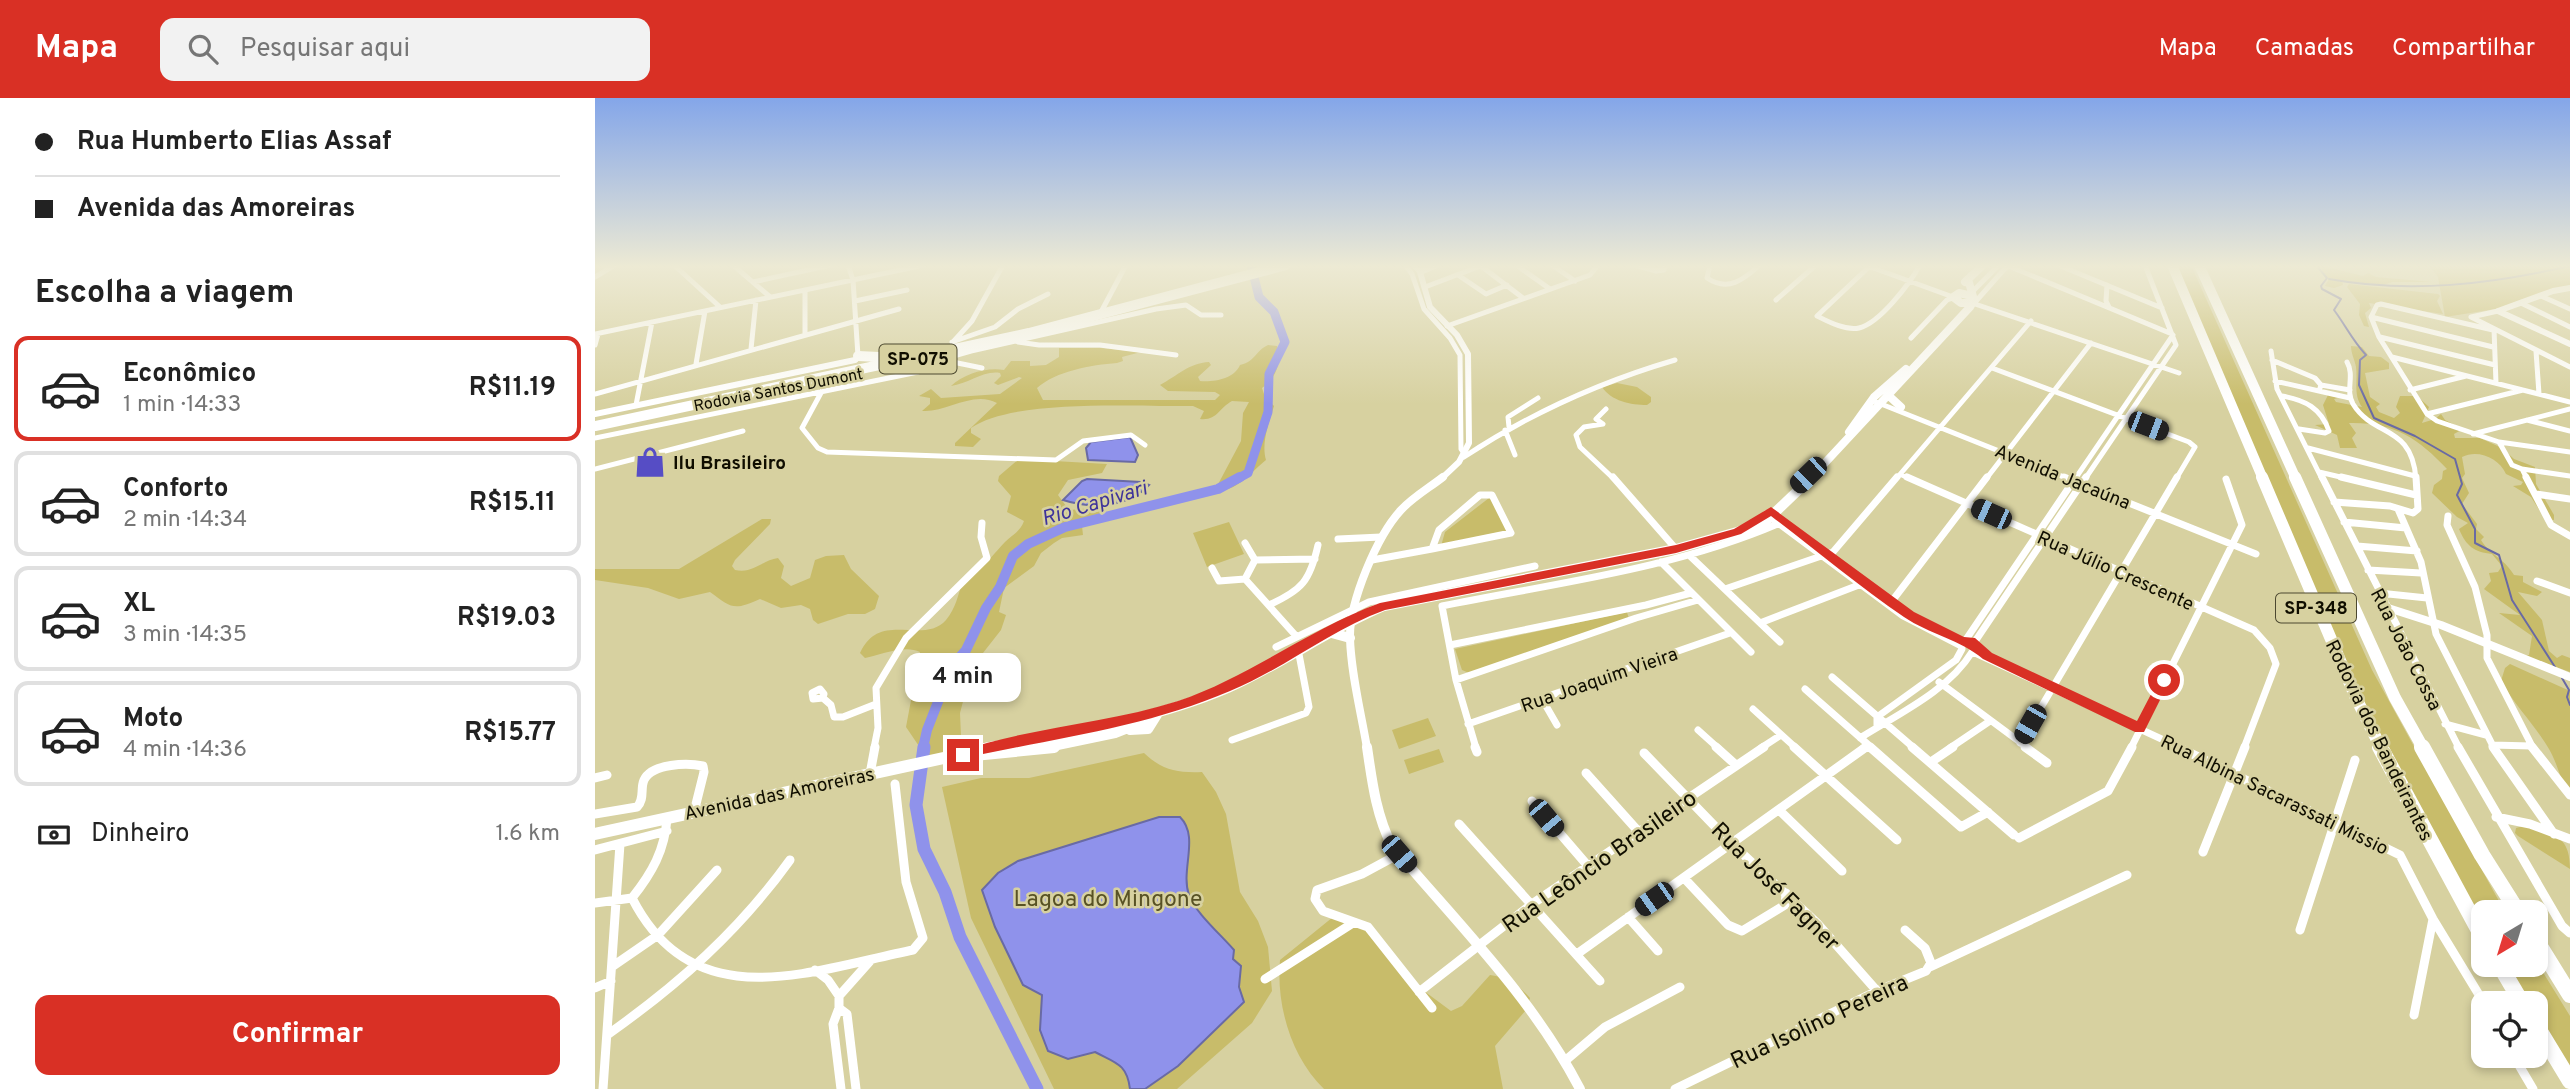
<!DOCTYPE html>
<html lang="pt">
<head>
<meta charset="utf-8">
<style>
  :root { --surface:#fff; --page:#f2f2f2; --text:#222; --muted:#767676; --line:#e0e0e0; --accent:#d93025 }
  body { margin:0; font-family:Overpass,sans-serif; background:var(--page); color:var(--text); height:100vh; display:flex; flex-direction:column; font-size:26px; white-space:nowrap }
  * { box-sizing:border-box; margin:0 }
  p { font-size:23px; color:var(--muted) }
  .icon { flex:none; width:38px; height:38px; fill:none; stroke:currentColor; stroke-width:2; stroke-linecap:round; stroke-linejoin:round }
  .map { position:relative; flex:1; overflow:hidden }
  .side { display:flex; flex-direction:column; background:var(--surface); width:595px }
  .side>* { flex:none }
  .top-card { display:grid; align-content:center; height:154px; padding:0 35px; background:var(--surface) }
  .needle { width:46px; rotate:218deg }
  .controls { position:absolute; left:1876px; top:802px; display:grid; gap:14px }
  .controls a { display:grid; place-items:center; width:77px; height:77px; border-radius:14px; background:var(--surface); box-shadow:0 4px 10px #0003; font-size:35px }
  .end { position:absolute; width:32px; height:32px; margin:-16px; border:9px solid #d93025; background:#fff; box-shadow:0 0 0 4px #fff }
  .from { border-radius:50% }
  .bubble { position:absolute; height:49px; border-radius:14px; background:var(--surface); box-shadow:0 4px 10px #0003; font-size:23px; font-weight:700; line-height:49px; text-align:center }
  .car { position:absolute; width:21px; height:42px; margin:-21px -10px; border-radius:9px; box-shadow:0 0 5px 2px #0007; background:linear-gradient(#222 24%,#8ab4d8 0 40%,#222 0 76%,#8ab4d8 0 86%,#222 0) }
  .top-card b { display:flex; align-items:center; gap:24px; height:66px; font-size:26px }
  .top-card b+b { border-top:2px solid var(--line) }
  .top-card i { width:18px; height:18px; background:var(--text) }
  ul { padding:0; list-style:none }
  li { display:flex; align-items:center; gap:21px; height:105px; margin:0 14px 10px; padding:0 21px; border:4px solid var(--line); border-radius:14px }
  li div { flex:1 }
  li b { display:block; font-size:26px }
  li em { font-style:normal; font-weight:700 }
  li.selected { border-color:var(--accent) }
  li>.icon { width:63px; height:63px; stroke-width:1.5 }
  h2 { padding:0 35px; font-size:32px; line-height:84px }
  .pay { display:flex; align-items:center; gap:18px; height:77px; padding:0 35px; font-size:26px }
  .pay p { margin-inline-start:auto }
  .action { display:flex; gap:14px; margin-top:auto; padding:14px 35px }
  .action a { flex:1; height:80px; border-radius:14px; background:var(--accent); color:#fff; font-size:28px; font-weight:700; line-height:80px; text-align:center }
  header { display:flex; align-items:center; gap:42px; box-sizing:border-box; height:98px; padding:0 35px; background:var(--accent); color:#fff }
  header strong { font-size:33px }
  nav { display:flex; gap:38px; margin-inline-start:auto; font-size:24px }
  .search { width:490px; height:63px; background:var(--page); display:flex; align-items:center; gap:18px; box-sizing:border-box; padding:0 24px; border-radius:14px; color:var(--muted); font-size:26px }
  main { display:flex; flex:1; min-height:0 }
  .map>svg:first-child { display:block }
</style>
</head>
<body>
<header>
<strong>Mapa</strong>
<div class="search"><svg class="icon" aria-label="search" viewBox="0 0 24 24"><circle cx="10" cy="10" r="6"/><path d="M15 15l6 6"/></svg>Pesquisar aqui</div>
<nav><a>Mapa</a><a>Camadas</a><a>Compartilhar</a></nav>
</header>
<main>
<section class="side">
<div class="top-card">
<b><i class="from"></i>Rua Humberto Elias Assaf</b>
<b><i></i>Avenida das Amoreiras</b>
</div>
<h2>Escolha a viagem</h2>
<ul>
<li class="selected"><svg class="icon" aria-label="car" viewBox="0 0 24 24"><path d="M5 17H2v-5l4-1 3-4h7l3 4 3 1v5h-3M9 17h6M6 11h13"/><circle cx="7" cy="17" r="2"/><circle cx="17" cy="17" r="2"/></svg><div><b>Econômico</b><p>1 min · 14:33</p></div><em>R$11.19</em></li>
<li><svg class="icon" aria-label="car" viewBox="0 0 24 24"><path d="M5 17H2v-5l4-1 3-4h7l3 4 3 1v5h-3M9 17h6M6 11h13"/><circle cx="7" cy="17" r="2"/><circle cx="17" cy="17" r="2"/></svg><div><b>Conforto</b><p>2 min · 14:34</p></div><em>R$15.11</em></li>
<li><svg class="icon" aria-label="car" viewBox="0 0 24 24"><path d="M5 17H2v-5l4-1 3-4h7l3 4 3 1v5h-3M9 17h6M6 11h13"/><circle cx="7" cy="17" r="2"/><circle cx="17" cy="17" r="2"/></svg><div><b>XL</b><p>3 min · 14:35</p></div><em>R$19.03</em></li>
<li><svg class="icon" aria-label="car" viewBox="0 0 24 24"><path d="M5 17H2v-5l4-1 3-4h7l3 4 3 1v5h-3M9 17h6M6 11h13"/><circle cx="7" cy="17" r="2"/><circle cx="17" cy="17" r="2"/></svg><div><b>Moto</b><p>4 min · 14:36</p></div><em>R$15.77</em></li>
</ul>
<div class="pay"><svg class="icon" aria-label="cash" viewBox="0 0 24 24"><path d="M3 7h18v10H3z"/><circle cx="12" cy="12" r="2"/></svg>Dinheiro<p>1.6 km</p></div>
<div class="action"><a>Confirmar</a></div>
</section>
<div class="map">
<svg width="1975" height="991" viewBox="0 0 1975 991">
  <rect width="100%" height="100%" fill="#d7d1a0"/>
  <path fill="#c8bc6a" d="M1582 167H1596L1777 572 1910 814H1888V827L1755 579Z
    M1723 167 1768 178 1773 175 1781 179 1837 184H1797L1788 187 1747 183 1748 187 1739 190 1730 188 1734 181Z
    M1834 167H1975V189L1907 210 1850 219 1843 179Z
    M1754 186 1843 196 1845 198 1842 203 1848 216 1774 205 1776 210 1770 215 1774 229 1769 228 1764 217 1765 206 1752 189Z
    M673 247 682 248C687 265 681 280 667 290L670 299 679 308C674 324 666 345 671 362 657 373 640 396 620 392L646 343 648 315 654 304 637 303C624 310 622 323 605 321L609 313 598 308C542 309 420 300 376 330V335L386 341 378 349 360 348V345L402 305C378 292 351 315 327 313L335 306V300L324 298 336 291 346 300 405 296 427 280 424 279 403 287 399 285 406 278 405 275C389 272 373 286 356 288 369 276 391 269 409 272L416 263H435V268L451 267 464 259V250H506L546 254 527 259 528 263 522 265C496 267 461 273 442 290L448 302H620L625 297 620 294 573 293 565 287C582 278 594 265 614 264L616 267 603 279 605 283C620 284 639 281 645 267 660 264 660 253 673 247Z
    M1756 248 1767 249 1774 258 1786 259 1794 265V271L1770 275 1775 299 1785 306 1781 309 1784 314 1799 320 1805 315 1801 309 1805 298H1822L1834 309 1827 325 1840 321 1846 316 1850 322 1864 329 1866 332 1859 336 1860 340H1885L1907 350 1919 361 1940 369 1941 386 1959 417V422L1950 421 1936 399 1918 388 1926 387 1928 384 1911 376C1904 360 1883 351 1867 359L1870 376 1867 380 1874 395 1867 406 1882 426 1881 431 1889 439 1886 442C1894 456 1909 460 1919 477L1928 478V484L1947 494 1942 498 1923 494 1947 522 1954 553 1962 560 1967 557 1975 560V574L1930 558 1934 557 1937 538 1904 515 1925 517 1889 491 1896 483 1894 475 1903 474 1907 468 1897 456C1879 454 1871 448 1864 431L1873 425 1862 419 1837 395 1839 387 1847 381 1848 373 1852 371C1823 340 1799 324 1754 325L1761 335 1757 340 1762 350H1745L1742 337 1720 327 1734 326 1728 307 1733 297 1743 300 1739 301 1741 304 1767 309C1758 296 1763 284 1761 269 1760 262 1756 256 1756 248Z
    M1022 285 1042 289 1056 299V304L1052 307C1036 307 1016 303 1007 289Z
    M424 361 512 366 507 375 473 382 463 397 474 412 509 409V414L487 428 488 437 467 440 459 445 446 455 439 468 409 490 404 514 411 517 406 532 377 569 365 615 366 638 358 646V655L332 660 311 629 325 554C310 546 285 557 270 560L265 555C285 511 328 548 351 522 361 510 363 497 368 482 390 469 394 461 410 444 418 436 425 434 429 423L412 414 416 398 403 383 404 378Z
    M894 400 898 402 913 436 846 448 850 434Z
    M167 421H176L175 426 140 462 137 468 140 472C159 476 167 462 183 460L189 468 186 480 196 488 215 480 220 462 231 458 249 457 256 471 284 498 280 511 270 516H253L223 526 218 522 215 511 206 507 186 510 165 501C138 513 137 510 115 494L84 501 53 490 0 482V471H84Z
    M634 424 649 456 612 469 598 435Z
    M1032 514 1034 521 874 575 867 572 860 551Z
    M1915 566 1975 593V697C1965 683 1963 666 1954 651 1940 627 1920 608 1906 583L1910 570Z
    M833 620 841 638 804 651 797 632Z
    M844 651 849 664 814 676 809 662Z
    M549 655C567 672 582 675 607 674L621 694 631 716 645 794 663 823 673 849 677 893 657 925 582 991H459L376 820 347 689 386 680H434Z
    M1928 728C1957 737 1975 735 1975 771L1923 738 1920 735 1921 730Z
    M738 819 768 827 825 890 856 913 867 908 895 877C913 879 923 887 935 900L931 912 900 948 908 991H729C696 959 681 907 685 862Z
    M1941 863 1975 918V971L1941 915V905H1934L1912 866H1941Z"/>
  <path fill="#8f92eb" stroke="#696aa4" stroke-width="2" d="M535 339 543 357 540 364 493 362 491 350 496 344Z
    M492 381 546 384 554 387C532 410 496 411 468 402L487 383Z
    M564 719H585C605 739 585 772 594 797 599 813 627 838 639 852L638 861 646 868 644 889 649 904 583 968 550 991H535C532 966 521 965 500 954L473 961 453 953 445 932 447 897 428 887 400 829 387 792 403 775 423 763Z"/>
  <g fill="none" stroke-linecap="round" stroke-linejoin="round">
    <path stroke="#696aa4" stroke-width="2" d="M1721 167 1732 180 1726 188 1727 191 1746 201 1739 212C1751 228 1757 242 1771 257L1765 262 1764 287 1779 320 1820 338 1860 361 1867 386 1862 397 1880 431V445L1904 457 1917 502 1960 569
      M1734 181C1816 196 1895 186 1975 168
      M1967 580 1974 592 1972 599 1975 607"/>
    <path stroke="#8f92eb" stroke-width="9" d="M642 381 653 375 673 314 674 276 690 244 679 214 664 199 656 167"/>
    <path stroke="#8f92eb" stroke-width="10" d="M328 650 332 632 357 568 371 552 391 510 405 489 418 458 433 446 470 429 623 391 645 379"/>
    <path stroke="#8f92eb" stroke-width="13" d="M329 649 321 707 329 751 350 794 365 839 442 991"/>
    <path stroke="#fff" stroke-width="5" d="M79 167 125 209
      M138 167 174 198
      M253 167 258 182 263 258 261 262
      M810 167 817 176 829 211 855 240 865 257 866 351 869 355
      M818 167 825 174
      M921 167 955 191
      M957 167 980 183
      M1039 167 1061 173 1069 172 1070 167
      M1115 167 1112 180C1133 194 1148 182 1165 167
      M1276 167 1222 218C1234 224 1251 233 1264 230 1285 225 1315 185 1325 167
      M1411 167 1577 236
      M1463 167 1567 210
      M886 168 928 200
      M1273 168 1358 199
      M863 177 891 196 912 187
      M0 179 20 167
      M158 184 236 167
      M1512 187 1511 203 1514 209
      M830 189 888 167
      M210 192V235
      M1376 195 1404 167
      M1946 198 1975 211
      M1181 202 1221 167
      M1382 202 1413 167
      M260 203 312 192
      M1377 205 1584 275
      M1926 205 1975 229
      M506 214 531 167
      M1776 219 1898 249
      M1876 219 1975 269
      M1876 219 1903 213
      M852 228 995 177 1003 167
      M1899 231 1901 285
      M1898 232 1786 206 1782 207 1776 219 1784 239 1832 316 1842 323 1904 344 1917 367 1927 371 1932 381
      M0 236 329 167
      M1785 239 1900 267
      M1316 240 1352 202 1358 200
      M357 244 400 229 423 211 453 196
      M358 244 377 223 408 167
      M423 244 444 247H505L581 257
      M0 247 3 236
      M156 251 161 202
      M1676 253 1682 291 1727 381
      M1941 253 1944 296
      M1797 259 1975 304
      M348 262 387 270
      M1677 262 1720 280 1726 287 1724 293 1680 283
      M1752 264C1760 278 1750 292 1758 306 1779 340 1817 326 1821 381
      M101 266 110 213
      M1397 270 1594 344 1600 349 1581 381
      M309 274 326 266 335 267
      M1726 287 1755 292
      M1815 292 1871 278
      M227 293 207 330 223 350 232 354 461 362 488 343 536 337 550 347
      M1724 293 1755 300
      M0 296 304 211
      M1687 298C1710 302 1726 310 1734 333L1730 335 1704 331
      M1281 304 1474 381
      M41 307 57 224
      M1011 311 1001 321 1008 326 989 329 981 337 985 349 1019 381
      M1832 316 1928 292
      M1932 322 1975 333
      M914 329 913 319 943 300
      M910 332 920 357
      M1878 336 1975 311
      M0 340 323 274 348 261 376 253 561 211 591 207 606 217H626
      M1904 344 1975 354
      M1713 350 1820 378
      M869 359C934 316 1005 284 1080 262
      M0 371 148 333
      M1927 371 1975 378
      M1724 374 1754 381
      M1307 377 1316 381
      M1301 381 1436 223
      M1391 381 1496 245
      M1480 381 1578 237
      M1490 381 1581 247 1550 167"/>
    <path stroke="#fff" stroke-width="7" d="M1018 379 1081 451
      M1312 379 1659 532 1675 550 1681 566 1649 650
      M1469 379 1661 456
      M1727 379 1864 650
      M1746 379 1821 397
      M1931 379 1956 427 1975 438
      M1941 396 1975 401
      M885 397H897L916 435 837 451 844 432Z
      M1739 404 1795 408 1818 415 1823 411 1821 379
      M1803 411 1826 464 1841 536 1899 650
      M1171 416 1308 518 1366 548
      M1853 418 1852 427 1880 489 1892 537V560L1938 650
      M1749 424 1811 430
      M743 441 786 439
      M650 445 660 462 650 481 702 539
      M1762 448 1822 453
      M1095 458 1185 544
      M660 462 720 461
      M777 462 837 451
      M1066 464 1156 554
      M617 470 624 483 650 481
      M1773 472 1826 475
      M1942 483 1975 495
      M1130 491 1238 454 1302 379
      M1784 495 1832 500
      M674 507C707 492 715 483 723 447
      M1294 507 1392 379
      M1165 525 1269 485
      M1370 543 1481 379
      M1379 545 1491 379
      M855 547 1051 507 1096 495
      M681 549 774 504 940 468
      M1378 554 1586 650
      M1237 579 1319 650
      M861 582 1041 520 1103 502
      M1344 584 1433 650
      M225 591 229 596 228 600 218 601 217 595Z
      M1210 591 1277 650
      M228 600 236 607 239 619H248L281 606
      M947 601 962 627
      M1158 611 1201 650
      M873 626 1135 535
      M1850 626 1891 637
      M1282 629V619L1361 562 1367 551 1366 545
      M1103 632 1123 650
      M1265 640C1303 616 1353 593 1377 554
      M637 642 711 615 714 609 703 551
      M1425 645 1582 379
      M1897 647 1936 648
      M279 650 283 630 281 590 311 540 392 460 386 439 387 425
      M881 650 861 582 847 508C960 485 1079 471 1185 425
      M1166 650 1186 637
      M1268 650 1273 647
      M1355 650 1395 623
      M1536 650 1647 427 1631 381"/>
    <path stroke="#fff" stroke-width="9" d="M880 649 882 654
      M1121 649 1141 667
      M1199 649 1302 742
      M1275 649 1366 729 1393 714
      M1317 649 1419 737
      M1430 649 1452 665
      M1583 649 1805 757 1838 821 1889 905
      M1863 649 1967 828 1975 835
      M1898 649 1959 736
      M1937 649 1975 697
      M1049 655 1137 746 1221 824 1282 893
      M1336 664 1358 649
      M991 675 1043 733
      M275 676 280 649
      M0 680 12 677
      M937 703 993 768
      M1184 712 1247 773
      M0 716 42 709C50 701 45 691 49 682 57 665 93 665 108 668L109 674 99 714
      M1901 719 1935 726 1975 741
      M864 726 1005 883
      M1424 740 1513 693 1537 649
      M0 752 72 733
      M1608 754 1650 649
      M804 756 767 776 722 792 720 801 728 813 773 829 837 910
      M1089 780 1133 827 1147 833 1190 807 1191 795
      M37 800C99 921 214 873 318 852L328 840 311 784 300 686
      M0 805 37 800C57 775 70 752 72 720
      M1033 819 1063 853
      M1705 832 1760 662
      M982 856 1271 649
      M18 868 63 837 122 772
      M1335 869 1532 777
      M220 872 233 882 244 898
      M670 881 758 825
      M0 890 16 883
      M824 894 937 806 1169 649
      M244 910 252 916 261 991
      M1819 917 1838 821
      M12 937C83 887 144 833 195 762
      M1918 957 1938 991
      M971 962 1010 929 1085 889
      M8 991 25 746
      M246 991 238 926 244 910V898L276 862
      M1080 991 1282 893 1331 873 1336 865 1330 850 1310 832"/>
    <path stroke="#fff" stroke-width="6" d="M842 167 825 174 835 209 862 237 873 256 874 345 864 364 846 381
      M1903 213 1975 246
      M1903 213 1958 193 1975 190
      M0 316 260 262"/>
    <path stroke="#fff" stroke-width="8" d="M1790 509 1846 527 1975 579
      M772 650C766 614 756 576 755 540 754 504 782 438 806 412 818 399 834 390 848 379"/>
    <path stroke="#fff" stroke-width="10" d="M772 649C777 683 781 717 797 748 864 827 937 899 985 991"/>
    <path stroke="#fff" stroke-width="8" d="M1370 184 1388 167
      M1376 205H1366L1358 199 1364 195 1377 198
      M1293 297 1306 309
      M1254 334 1279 299 1311 271
      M1215 381 1375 209 1379 202 1373 181"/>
    <path stroke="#fff" stroke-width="10" d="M733 534 755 540
      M535 632 553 631 563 615
      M390 650C471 635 556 623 633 590 687 566 734 531 789 508L1081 451 1142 434 1169 425 1217 379
      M448 650 520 635 558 620"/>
    <path stroke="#fff" stroke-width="12" d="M379 657 459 649
      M0 736 399 649"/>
    <path stroke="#fff" stroke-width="10" d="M1577 167 1668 381
      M1604 167 1701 381
      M263 258 305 260
      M0 328 434 235 691 167"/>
    <path stroke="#fff" stroke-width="12" d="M1667 379 1761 600 1786 650
      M1700 379 1800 600 1828 650"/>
    <path stroke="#fff" stroke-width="16" d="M1785 649 1888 840
      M1827 649 1887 757 1923 814
      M1941 842 1975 897
      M1904 866 1927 905
      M1941 927 1975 983"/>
  </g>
  <linearGradient id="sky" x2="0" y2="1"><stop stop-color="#84a6e9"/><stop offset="0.55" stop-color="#edead4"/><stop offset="1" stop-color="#edead4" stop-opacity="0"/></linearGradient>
  <rect width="1975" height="306" fill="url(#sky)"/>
  <path fill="#d93025" d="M1176 409 1319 514 1369 539 1380 540 1397 555 1542 623 1565 579H1573L1575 582 1549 634H1540L1388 561C1366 542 1334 536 1309 519 1263 488 1220 451 1176 418L1146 436 1081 455 790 512C735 532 689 571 635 593 556 627 471 639 388 656L368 663 361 657 363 654C434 629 511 626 583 603 654 579 714 531 785 505L1081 447 1139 431Z"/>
  <defs>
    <symbol id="shop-bare" viewBox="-9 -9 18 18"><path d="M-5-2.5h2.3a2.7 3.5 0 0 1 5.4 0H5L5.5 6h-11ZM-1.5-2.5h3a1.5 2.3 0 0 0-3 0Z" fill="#564dc5" stroke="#d7d1a0" stroke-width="2.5" paint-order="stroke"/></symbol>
  </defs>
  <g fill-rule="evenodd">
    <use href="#shop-bare" x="33" y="342" width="44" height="44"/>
  </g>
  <g text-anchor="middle" stroke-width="5" stroke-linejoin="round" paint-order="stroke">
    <g font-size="16" fill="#100e00" stroke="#d7d1a0">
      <text transform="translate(183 291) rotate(-11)" y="6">Rodovia Santos Dumont</text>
    </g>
    <g fill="#d7d1a0" stroke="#4c4830" stroke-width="2">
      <rect x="284.5" y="246.5" width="77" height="29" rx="5"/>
      <rect x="1681" y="495.5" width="80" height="29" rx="5"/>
    </g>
    <g font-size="18" font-weight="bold" fill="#100e00">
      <text x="323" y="267">SP-075</text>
      <text x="1721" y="516">SP-348</text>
    </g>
    <g font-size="19" font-weight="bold" fill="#100e00" stroke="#d7d1a0" text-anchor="start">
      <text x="78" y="371">Ilu Brasileiro</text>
    </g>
    <g font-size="19" fill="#100e00" stroke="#d7d1a0">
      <text transform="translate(1468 378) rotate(22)" y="7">Avenida Jacaúna</text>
      <text transform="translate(1521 472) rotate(24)" y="7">Rua Júlio Crescente</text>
      <text transform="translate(1812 551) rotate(63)" y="7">Rua João Cossa</text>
      <text transform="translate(1004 581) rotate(-19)" y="7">Rua Joaquim Vieira</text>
      <text transform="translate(1785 642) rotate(64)" y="7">Rodovia dos Bandeirantes</text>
      <text transform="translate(184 695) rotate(-12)" y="7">Avenida das Amoreiras</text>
      <text transform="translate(1680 696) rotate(26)" y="7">Rua Albina Sacarassati Missio</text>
    </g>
    <g font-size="21" font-style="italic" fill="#3f349a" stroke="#d7d1a0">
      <text transform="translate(499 405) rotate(-17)" y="7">Rio Capivari</text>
    </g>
    <g font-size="23" fill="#100e00" stroke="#d7d1a0">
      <text transform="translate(1004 763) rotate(-35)" y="8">Rua Leôncio Brasileiro</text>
      <text transform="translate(1181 788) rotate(45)" y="8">Rua José Fagner</text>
      <text transform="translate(1224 923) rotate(-25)" y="8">Rua Isolino Pereira</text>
    </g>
    <g font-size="23" fill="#585225" stroke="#d7d1a0">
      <text x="513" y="808">Lagoa do Mingone</text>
    </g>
  </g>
</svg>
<div class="controls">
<a><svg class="needle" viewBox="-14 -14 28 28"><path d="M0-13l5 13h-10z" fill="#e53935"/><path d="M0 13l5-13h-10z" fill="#767676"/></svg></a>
<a><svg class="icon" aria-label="locate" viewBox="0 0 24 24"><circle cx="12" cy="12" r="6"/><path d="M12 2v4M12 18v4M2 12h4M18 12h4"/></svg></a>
</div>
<i class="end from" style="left:1569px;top:582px"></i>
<i class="end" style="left:368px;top:657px"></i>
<div class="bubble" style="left:310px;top:555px;width:116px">4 min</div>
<i class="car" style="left:1553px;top:328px;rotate:111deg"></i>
<i class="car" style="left:1213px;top:377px;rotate:226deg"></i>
<i class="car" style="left:1396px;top:416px;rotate:294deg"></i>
<i class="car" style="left:1435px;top:626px;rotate:210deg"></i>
<i class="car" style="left:951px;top:720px;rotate:140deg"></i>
<i class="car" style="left:804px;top:756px;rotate:139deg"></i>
<i class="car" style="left:1059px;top:801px;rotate:235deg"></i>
</div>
</main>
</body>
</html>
